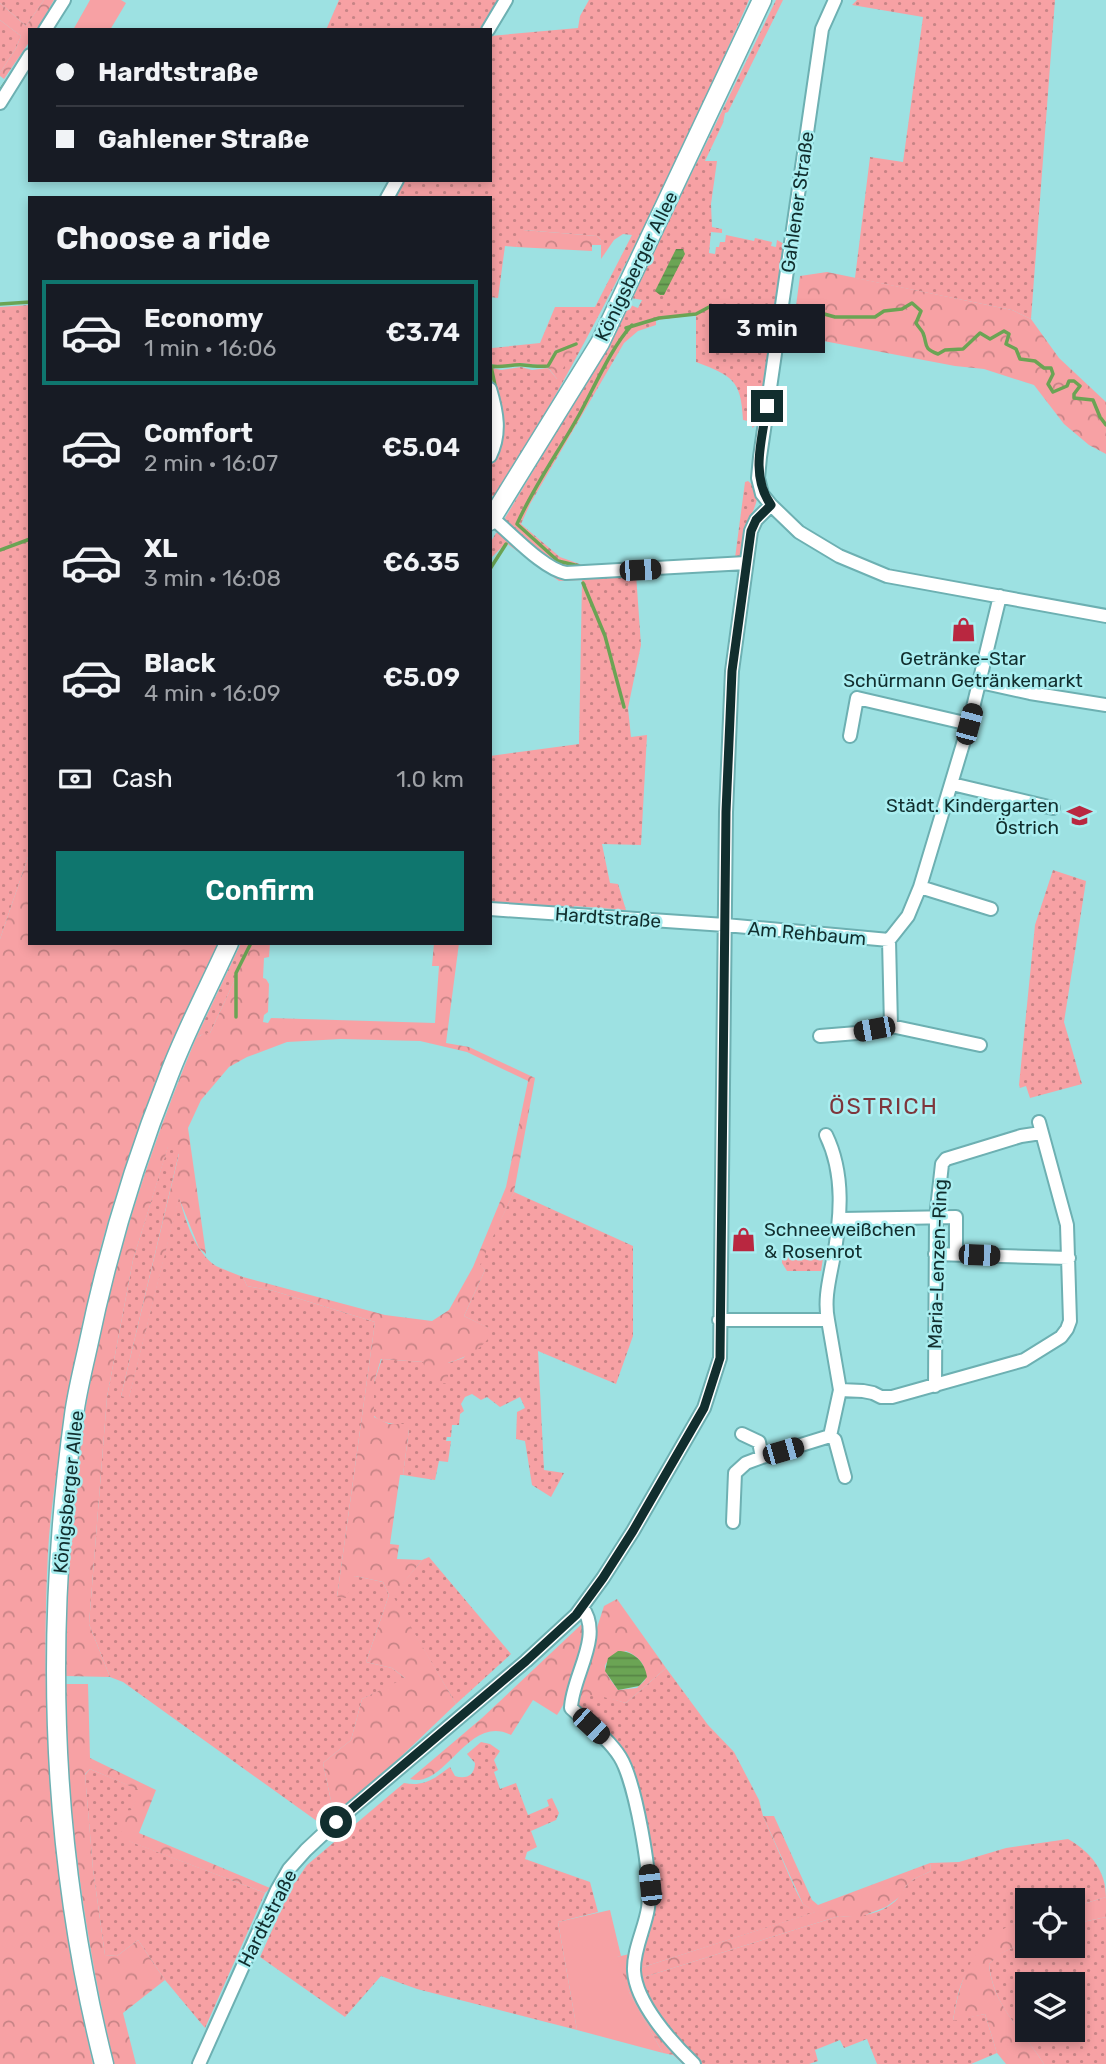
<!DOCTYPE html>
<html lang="en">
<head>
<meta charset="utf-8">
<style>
  :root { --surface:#171b24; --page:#242831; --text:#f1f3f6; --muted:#9ea1a6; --line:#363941; --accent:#0f766e }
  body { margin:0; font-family:Rubik,sans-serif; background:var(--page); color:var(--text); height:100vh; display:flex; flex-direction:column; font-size:26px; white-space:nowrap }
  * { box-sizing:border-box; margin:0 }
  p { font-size:23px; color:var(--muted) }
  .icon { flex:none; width:38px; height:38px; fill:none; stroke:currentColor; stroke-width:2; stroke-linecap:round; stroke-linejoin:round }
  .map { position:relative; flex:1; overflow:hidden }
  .details { position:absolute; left:28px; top:196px; width:464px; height:749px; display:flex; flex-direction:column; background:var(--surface); border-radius:0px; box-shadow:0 4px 10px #0003 }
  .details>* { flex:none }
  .top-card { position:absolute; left:28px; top:28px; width:464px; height:154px; border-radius:0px; box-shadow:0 4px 10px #0003; display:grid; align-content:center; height:154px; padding:0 28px; background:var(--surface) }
  .controls { position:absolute; left:1015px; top:1888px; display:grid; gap:14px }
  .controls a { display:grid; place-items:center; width:70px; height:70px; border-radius:0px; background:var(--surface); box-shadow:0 4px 10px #0003; font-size:35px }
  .end { position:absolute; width:32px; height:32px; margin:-16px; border:9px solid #112e2e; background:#fff; box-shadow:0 0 0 4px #fff }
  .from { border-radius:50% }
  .bubble { position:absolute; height:49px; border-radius:0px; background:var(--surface); box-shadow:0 4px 10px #0003; font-size:23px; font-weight:600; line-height:49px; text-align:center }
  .car { position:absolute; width:21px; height:42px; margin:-21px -10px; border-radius:9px; box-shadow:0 0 5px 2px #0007; background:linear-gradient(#222 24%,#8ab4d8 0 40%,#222 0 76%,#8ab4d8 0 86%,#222 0) }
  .top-card b { display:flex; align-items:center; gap:24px; height:66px; font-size:26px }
  .top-card b+b { border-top:2px solid var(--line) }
  .top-card i { width:18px; height:18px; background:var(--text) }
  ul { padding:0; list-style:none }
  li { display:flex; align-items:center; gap:21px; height:105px; margin:0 14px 10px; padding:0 14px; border:4px solid transparent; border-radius:0px }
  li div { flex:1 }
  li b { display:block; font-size:26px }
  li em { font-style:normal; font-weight:600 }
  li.active { border-color:var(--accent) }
  li>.icon { width:63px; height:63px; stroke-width:1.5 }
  h2 { padding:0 28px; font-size:32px; line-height:84px }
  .pay { display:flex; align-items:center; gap:18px; height:77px; padding:0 28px; font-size:26px }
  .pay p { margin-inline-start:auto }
  .cta { display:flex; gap:14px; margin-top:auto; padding:14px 28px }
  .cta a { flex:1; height:80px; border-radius:0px; background:var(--accent); color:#fff; font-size:28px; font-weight:600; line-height:80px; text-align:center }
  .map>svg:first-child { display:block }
</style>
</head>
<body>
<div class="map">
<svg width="1106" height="2064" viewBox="0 0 1106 2064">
  <defs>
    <pattern id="green-dots" width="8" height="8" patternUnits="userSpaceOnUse" patternTransform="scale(1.75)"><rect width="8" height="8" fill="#f7a1a4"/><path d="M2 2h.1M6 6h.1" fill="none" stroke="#c78486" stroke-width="1.8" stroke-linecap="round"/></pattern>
    <pattern id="forest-crowns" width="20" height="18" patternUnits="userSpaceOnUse" patternTransform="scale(1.75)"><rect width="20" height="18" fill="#f7a1a4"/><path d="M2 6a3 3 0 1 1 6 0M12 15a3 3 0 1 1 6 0" fill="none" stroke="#c78486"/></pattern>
    <pattern id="water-rules" width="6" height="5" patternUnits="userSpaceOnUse" patternTransform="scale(1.75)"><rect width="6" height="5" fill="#6ba454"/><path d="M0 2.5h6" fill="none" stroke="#578646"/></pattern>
  </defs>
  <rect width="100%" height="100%" fill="#9de1e2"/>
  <path fill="url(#green-dots)" fill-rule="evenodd" d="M0 0H44L26 26 0 3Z
    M339 0H504L486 30H326Z
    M589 0H749C674 172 594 336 496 497L490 495V468L502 443 504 420 492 368 501 370 521 367 532 370 548 368 557 379 556 348 547 366 521 363 500 367 492 364V348L540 343 555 307H595L632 235 623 234 614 240 601 259V240L597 236 524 230 516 247 505 246 498 298 490 297V198H389L400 180H490V36L578 28 580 16Z
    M776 0H783L728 112 725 113 723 123 705 161H717L711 204 712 227 722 229V233L711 232 709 253 715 254 716 247H719L720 242H725L726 235 754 241 755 238 772 242 771 246 776 247 777 240 786 245 759 423 752 428 753 422 743 420C741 379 732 376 696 362V315L656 320V325L638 331 624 343 530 504 521 524 560 557 585 566H609L735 558 745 482 748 481C763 493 756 504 750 518 746 530 744 546 742 559L572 571 546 559 507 523 505 518 578 396 628 304 638 308 642 300 631 298Z
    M857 0H1055L1031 319 1012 310 855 278 870 157 903 162 923 17 852 5Z
    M0 20 21 36 16 48 0 73Z
    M30 305V851L0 939V307Z
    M500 532 553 572 636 574 641 645 628 708 631 737 647 735 641 845 602 844 610 883 618 884 626 910 574 906V909L490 902V756L579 744 582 580 559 581 506 543 490 559V543L496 533Z
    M1053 870 1086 881 1064 1022 1082 1084 1030 1098 1026 1086 1020 1088 1019 1085 1035 925Z
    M241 943H252L210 1033 201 1035 196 1038Z
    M168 1146 179 1153 121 1396 129 1397 179 1196C185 1220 195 1252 216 1266 224 1270 234 1273 243 1277L247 1286 274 1291 375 1322 337 1597 355 1576 383 1582 389 1595 366 1662 392 1668 406 1679 362 1699 351 1740 323 1763 334 1815 321 1824 123 1682 110 1677 89 1624 107 1397 133 1260Z
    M514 1192 633 1246V1336L616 1384 538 1351 544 1470 564 1473 551 1497 532 1485 525 1441 516 1439 517 1412 525 1408 520 1397 500 1407 487 1397 481 1400 472 1394 465 1397 461 1404 464 1411 460 1414 459 1425H452L451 1437H447L446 1441H451L448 1462 439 1461 435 1480 403 1475 409 1429C398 1421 381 1427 372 1413L374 1382 382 1359 423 1362 448 1383V1363L463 1358 492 1330 464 1316 485 1270 479 1265Z
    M782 1251 824 1252 821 1271H787L782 1263Z
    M429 1557 511 1654 456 1704 392 1596 422 1560Z
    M666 1668 708 1725 734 1752 759 1800 763 1816 796 1891 803 1904 816 1912 637 1969 649 1927 655 1883 630 1761 610 1737 573 1701 575 1696 596 1694 626 1703Z
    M481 1742 490 1744 500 1751 494 1760 498 1770 494 1772 500 1789 516 1783 528 1815 549 1806 547 1800 552 1798 559 1813 556 1820 531 1831 537 1847 527 1852 525 1859 590 1882 598 1912 558 1922 577 2030 417 1989 381 1976 345 2017 260 1957 291 1888 307 1865 404 1783C424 1787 434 1779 450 1767L455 1776C466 1780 475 1775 475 1763L467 1754Z
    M90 1769 140 1790 132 1811 129 1841 265 1893 205 2028 165 1980 138 1940 117 1956 105 1955 93 1869 85 1775Z
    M1068 1839C1091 1852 1106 1871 1106 1897L1073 1907V1900H1027V1919C1010 1924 1003 1930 991 1942 963 1971 960 1981 953 2020L985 2014 997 2053 971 2064H877L867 2039 844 2048 840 2040 815 2050 818 2061 809 2064H700C671 2038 653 2014 641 1978L839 1916C858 1917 878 1915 893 1903 900 1898 902 1891 907 1885 913 1878 923 1875 931 1871L930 1863 959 1862 1006 1848Z
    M1106 1917V2064H1044C1022 2030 993 2006 989 1964L999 1954 1027 1941V1946H1073V1924ZM1027 1984H1073V2030H1027Z"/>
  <path fill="url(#forest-crowns)" fill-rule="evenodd" d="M44 0H54L37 30H30V41L4 79 0 76V73L16 48 21 36 0 20V3L26 26Z
    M523 230 597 236 601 240V245H592V251L516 247Z
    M827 272 1012 310 1031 319 1059 358 1106 402V454L1089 445 1064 424 1034 385 984 369 955 366 792 335 800 276Z
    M577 341 576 346 557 379 547 366 556 348Z
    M30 851V943H220C181 1024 146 1104 118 1189 97 1253 83 1320 71 1386 62 1440 51 1498 48 1552 39 1725 54 1896 93 2064H0V939Z
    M252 943H270L269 957 264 958 263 978 266 979 269 984 268 1012 264 1015 263 1022 268 1023 271 1018 435 1023 439 966H432L434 943H459L446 1043 469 1047 535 1078 514 1192 480 1265 485 1270 464 1316 493 1330C485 1349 466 1357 448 1363V1384L428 1380 423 1362 381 1359 374 1382V1417L389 1424H407L409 1429 403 1475H400L390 1544 399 1545 397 1559 422 1560 393 1596 456 1704 390 1767 334 1815 323 1763 351 1740 362 1699 405 1678 392 1668 366 1662 389 1595 383 1582 355 1576 346 1598 337 1597 375 1322 274 1291 247 1286 243 1277 385 1315 432 1321 449 1310 473 1267 506 1187 528 1081 467 1052 420 1041 341 1039 287 1042 247 1057 229 1067 201 1100 188 1128 206 1254 199 1248 179 1198 129 1398 121 1396 179 1154 168 1147 133 1260 107 1397 89 1624 110 1677 65 1676C67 1596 69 1516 81 1437 101 1300 143 1165 196 1038L205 1033H210Z
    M617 1599 666 1668 626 1703 596 1695 575 1696 604 1606ZM626 1651C640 1657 647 1666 645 1680L637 1688 618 1690C601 1667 598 1663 626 1651Z
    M585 1621 586 1629C579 1657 574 1691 557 1715L533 1700 511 1735C468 1713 445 1790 410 1779L482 1718Z
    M64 1684H88L90 1758 156 1790 139 1833 270 1888 265 1893 128 1841 117 1826 122 1811 132 1810 139 1790 90 1769 85 1774 93 1869 105 1955 117 1956 138 1940 165 1980 123 2013 136 2064H114C85 1939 67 1813 64 1684Z
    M763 1816H774L812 1900 818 1905 930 1863 931 1871 914 1879 906 1886 901 1896 886 1907 860 1917 839 1916 641 1978 637 1969 815 1912 803 1904Z
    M1106 1897V1917L1073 1924V1907Z
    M1027 1919V1941L1000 1954 989 1964C992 2004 1023 2031 1044 2064H1006L997 2053 985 2014 953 2021C961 1972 976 1934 1027 1919Z
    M630 1954 632 1972 689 2064H683L673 2055 663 2053 630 1994 616 1957Z"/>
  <path fill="#f7a1a4" d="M90 0H121L126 3 110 30H73Z
    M610 1910 621 1956 617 1957 630 1994 663 2053 577 2030 558 1922Z"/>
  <path fill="url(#water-rules)" d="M676 249H683L685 254 664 295H660L655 291Z
    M618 1651C633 1651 645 1661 647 1677L639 1686 618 1690 605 1671 608 1658Z"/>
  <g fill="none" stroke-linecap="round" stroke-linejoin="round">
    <path stroke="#6ba454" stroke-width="3.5" d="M0 91 6 82
      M0 304 30 302
      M795 313 817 312 835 317H875L884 311 902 309 912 303 921 311 916 323C918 327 921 329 923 333 928 345 922 348 938 354L945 350 963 349 980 333 990 339 1004 331 1009 334 1006 344 1016 349 1020 359 1035 361 1044 368H1051L1053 374 1048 384 1053 392 1067 386 1069 381H1074L1080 386 1074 394V398L1093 400 1100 417 1106 425
      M626 328 659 318 696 314 711 306H769
      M491 366 496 390
      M491 366C502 368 512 364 523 365 531 366 539 367 548 366L556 352 576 344
      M0 550 30 539
      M579 566 558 561 517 524C534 486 559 451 579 415 594 388 612 346 632 325
      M490 569 506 544
      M583 583 605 636 624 707
      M236 1017V973L251 943"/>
    <defs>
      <path id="minor" d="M835 0 822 29 760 457 758 478 762 494 771 505 799 532 839 556 887 576 1106 616
        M45 30 64 0
        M488 30 506 0
        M0 103 30 55
        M387 198 397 180
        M490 389C497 412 501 434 490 456
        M492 518C511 533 543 569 566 573L746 563
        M980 682 1030 693 1106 705
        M850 736 857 698 969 724
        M952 784 1053 808
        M920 887 991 909
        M490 909 725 925 889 940 908 916 920 887 969 724 1000 596
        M889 940 891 1026 980 1045
        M820 1036 857 1033 891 1026
        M826 1135C845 1174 841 1219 833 1260 829 1281 824 1300 828 1320
        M841 1219 956 1217V1254
        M935 1254 1069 1258
        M719 1320H828L840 1390 830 1436 762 1457 759 1442 742 1434
        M935 1386 936 1218 942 1164 946 1159 1021 1136 1041 1133
        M840 1390 863 1391 873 1393 881 1397H892L1024 1360 1061 1337 1067 1329 1070 1321 1067 1225 1039 1122
        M830 1436 835 1440 845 1477
        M733 1522 735 1473 746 1463 762 1457
        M582 1607C604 1636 572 1676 571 1708 587 1723 608 1738 620 1757 635 1781 653 1879 648 1908 645 1928 633 1950 634 1971 636 2003 671 2042 694 2064
        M199 2064 277 1890 289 1869 306 1850 336 1822 526 1661 576 1615 603 1578 633 1531 704 1408 720 1358 726 812 732 671 751 531 756 520 771 505"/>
      <path id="secondary" d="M490 521 600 343 762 0
        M104 2064C50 1850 44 1632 74 1415 77 1392 83 1369 88 1346 107 1254 134 1163 169 1075 186 1030 209 987 229 943"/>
    </defs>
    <use href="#minor" stroke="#6db0b2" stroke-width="16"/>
    <use href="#secondary" stroke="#6db0b2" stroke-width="21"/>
    <use href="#minor" stroke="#fff" stroke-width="12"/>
    <use href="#secondary" stroke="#fff" stroke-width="18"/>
  </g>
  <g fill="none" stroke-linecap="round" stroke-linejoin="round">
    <path stroke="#112e2e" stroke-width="9" d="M336 1822 526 1661 576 1615 603 1578 633 1531 704 1408 720 1358 726 812 732 671 751 531 756 520 771 505C750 476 762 439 767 406"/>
  </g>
  <defs>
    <symbol id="shop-bare" viewBox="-9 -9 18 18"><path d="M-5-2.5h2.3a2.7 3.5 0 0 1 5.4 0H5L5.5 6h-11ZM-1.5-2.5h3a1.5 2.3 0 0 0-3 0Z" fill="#b92740" stroke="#aaeef0" stroke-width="2.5" paint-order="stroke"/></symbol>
    <symbol id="school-bare" viewBox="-9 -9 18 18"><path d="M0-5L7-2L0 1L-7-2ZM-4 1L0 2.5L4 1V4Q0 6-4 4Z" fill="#b92740" stroke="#aaeef0" stroke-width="2.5" paint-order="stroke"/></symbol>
  </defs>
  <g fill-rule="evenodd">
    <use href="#shop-bare" x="946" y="612" width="35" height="35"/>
    <use href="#school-bare" x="1062" y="798" width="35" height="35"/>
    <use href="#shop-bare" x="726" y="1222" width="35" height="35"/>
  </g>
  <g text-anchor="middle" stroke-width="5" stroke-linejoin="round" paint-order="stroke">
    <g font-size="19" fill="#112e2e" stroke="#aaeef0">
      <text transform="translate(797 202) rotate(-82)" y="7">Gahlener Straße</text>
      <text transform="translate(636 266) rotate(-64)" y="7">Königsberger Allee</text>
      <text transform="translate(608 917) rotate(4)" y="7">Hardtstraße</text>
      <text transform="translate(807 933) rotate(5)" y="7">Am Rehbaum</text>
      <text transform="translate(937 1264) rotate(-88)" y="7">Maria-Lenzen-Ring</text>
      <text transform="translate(68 1492) rotate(-84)" y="7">Königsberger Allee</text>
      <text transform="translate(267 1918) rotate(-63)" y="7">Hardtstraße</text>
    </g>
    <g font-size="19" fill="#112e2e" stroke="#aaeef0">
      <text x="963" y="665">Getränke-Star<tspan x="963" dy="22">Schürmann Getränkemarkt</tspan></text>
      <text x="1059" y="812" text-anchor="end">Städt. Kindergarten<tspan x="1059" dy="22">Östrich</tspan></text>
      <text x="764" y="1236" text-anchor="start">Schneeweißchen<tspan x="764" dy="22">&amp; Rosenrot</tspan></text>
    </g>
    <g font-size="23" letter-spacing="2" fill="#7e363c" stroke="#aaeef0">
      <text x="884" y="1114">ÖSTRICH</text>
    </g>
  </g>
</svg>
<div class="controls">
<a><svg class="icon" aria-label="locate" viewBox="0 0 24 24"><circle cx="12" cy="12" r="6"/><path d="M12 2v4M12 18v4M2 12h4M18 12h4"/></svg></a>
<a><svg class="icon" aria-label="layers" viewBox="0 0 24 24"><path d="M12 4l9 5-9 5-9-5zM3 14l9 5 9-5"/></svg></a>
</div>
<i class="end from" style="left:336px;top:1822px"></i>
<i class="end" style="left:767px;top:406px"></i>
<div class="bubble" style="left:709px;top:304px;width:116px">3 min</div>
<i class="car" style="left:640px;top:570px;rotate:87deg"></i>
<i class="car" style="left:969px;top:724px;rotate:15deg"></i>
<i class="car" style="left:874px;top:1029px;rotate:259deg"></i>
<i class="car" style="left:979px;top:1255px;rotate:92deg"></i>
<i class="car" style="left:783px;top:1451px;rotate:74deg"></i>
<i class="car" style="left:591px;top:1726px;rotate:133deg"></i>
<i class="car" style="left:650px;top:1885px;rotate:354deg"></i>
<div class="top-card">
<b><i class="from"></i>Hardtstraße</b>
<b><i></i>Gahlener Straße</b>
</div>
<section class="details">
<h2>Choose a ride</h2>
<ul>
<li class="active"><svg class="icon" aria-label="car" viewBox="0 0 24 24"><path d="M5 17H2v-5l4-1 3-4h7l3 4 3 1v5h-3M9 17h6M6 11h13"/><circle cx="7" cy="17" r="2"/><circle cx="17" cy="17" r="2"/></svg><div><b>Economy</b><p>1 min · 16:06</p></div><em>€3.74</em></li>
<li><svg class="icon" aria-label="car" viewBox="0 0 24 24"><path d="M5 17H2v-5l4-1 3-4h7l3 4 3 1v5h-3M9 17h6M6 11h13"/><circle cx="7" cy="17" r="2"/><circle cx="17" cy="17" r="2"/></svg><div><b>Comfort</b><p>2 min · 16:07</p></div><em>€5.04</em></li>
<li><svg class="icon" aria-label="car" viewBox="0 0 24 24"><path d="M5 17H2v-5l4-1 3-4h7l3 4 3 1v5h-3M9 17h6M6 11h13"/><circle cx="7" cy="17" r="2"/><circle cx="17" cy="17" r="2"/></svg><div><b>XL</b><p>3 min · 16:08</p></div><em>€6.35</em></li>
<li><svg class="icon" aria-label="car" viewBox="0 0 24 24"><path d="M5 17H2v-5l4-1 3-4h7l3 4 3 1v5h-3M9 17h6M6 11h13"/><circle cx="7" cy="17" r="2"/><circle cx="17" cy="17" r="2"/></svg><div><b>Black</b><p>4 min · 16:09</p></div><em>€5.09</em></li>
</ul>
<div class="pay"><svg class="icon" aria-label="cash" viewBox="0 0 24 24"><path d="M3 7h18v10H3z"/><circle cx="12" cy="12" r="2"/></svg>Cash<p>1.0 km</p></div>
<div class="cta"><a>Confirm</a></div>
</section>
</div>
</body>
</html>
